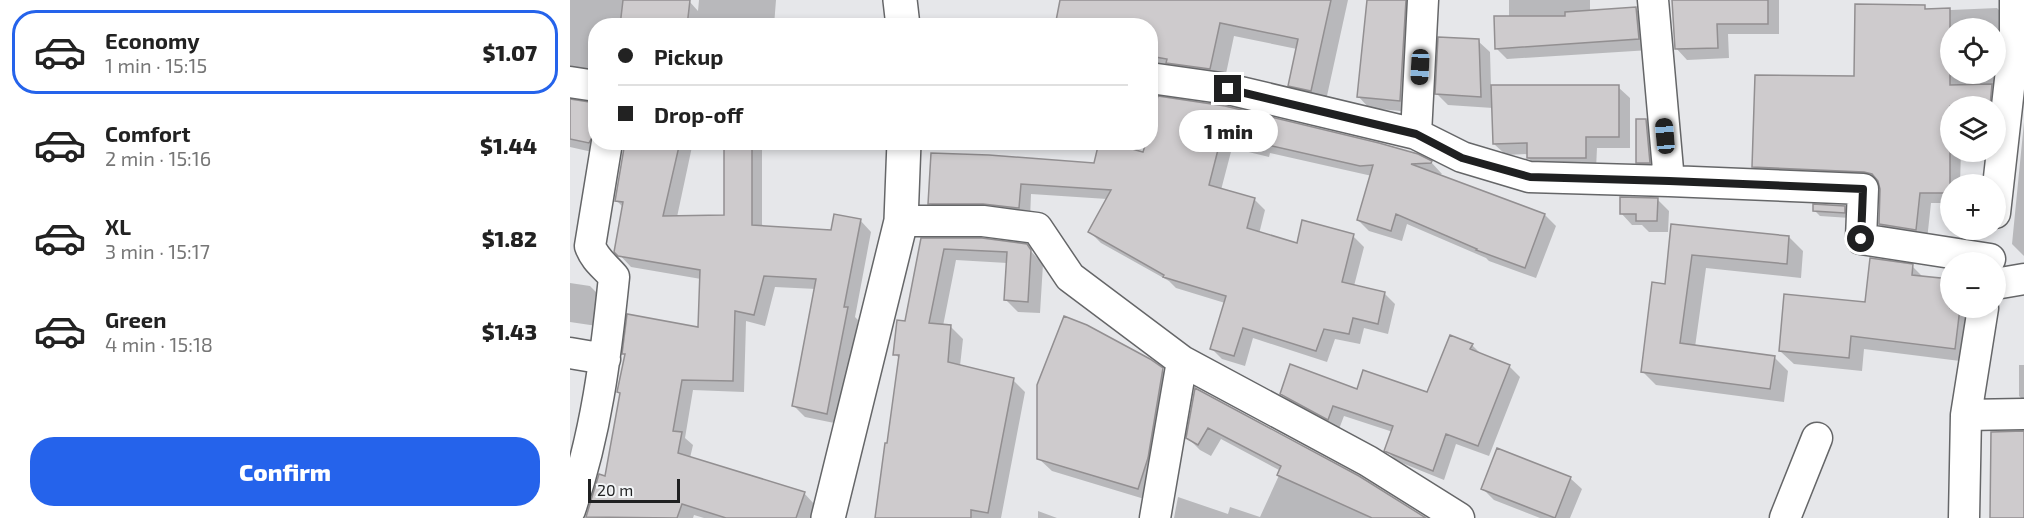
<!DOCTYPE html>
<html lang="en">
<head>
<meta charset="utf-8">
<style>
  :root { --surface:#fff; --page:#f6f6f6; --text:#222; --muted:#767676; --line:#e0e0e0; --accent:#2563eb }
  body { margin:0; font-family:"Exo 2",sans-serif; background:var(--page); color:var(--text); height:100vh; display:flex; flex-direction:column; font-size:22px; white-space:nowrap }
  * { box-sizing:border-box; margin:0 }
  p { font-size:20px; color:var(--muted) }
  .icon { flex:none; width:33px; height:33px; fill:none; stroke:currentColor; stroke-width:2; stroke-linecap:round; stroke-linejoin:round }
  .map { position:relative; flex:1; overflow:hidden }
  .details { display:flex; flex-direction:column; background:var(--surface); width:570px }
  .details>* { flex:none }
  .hud { position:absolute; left:18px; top:18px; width:570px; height:132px; border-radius:24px; box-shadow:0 3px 9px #0003; display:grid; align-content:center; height:132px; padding:0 30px; background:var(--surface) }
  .controls { position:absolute; left:1370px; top:18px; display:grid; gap:12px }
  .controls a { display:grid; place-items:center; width:66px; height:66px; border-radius:50%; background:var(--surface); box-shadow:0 3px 9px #0003; font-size:30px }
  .scale { position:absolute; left:18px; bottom:15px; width:92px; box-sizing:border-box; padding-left:6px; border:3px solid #1f2021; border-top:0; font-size:16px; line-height:21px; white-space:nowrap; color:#1f2021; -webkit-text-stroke:4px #f3f5f7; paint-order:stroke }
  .end { position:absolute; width:27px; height:27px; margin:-14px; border:8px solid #1f2021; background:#fff; box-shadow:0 0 0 3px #fff }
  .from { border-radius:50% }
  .bubble { position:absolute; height:42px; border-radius:21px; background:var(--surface); box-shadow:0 3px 9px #0003; font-size:20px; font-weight:800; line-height:42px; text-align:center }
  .car { position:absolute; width:18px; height:36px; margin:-18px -9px; border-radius:8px; box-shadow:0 0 4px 2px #0007; background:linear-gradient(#222 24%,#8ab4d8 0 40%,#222 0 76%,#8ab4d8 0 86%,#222 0) }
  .hud b { display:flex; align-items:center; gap:21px; height:57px; font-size:22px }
  .hud b+b { border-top:2px solid var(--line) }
  .hud i { width:15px; height:15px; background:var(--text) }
  ul { padding:10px 0 0; list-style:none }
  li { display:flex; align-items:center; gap:18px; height:84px; margin:0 12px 9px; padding:0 18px; border:3px solid transparent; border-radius:24px }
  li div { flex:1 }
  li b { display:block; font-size:22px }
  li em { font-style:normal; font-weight:800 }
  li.selected { border-color:var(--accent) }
  li>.icon { width:54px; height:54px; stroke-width:1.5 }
  .button { display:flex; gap:12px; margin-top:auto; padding:12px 30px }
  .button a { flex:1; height:69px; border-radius:24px; background:var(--accent); color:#fff; font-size:24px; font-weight:800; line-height:69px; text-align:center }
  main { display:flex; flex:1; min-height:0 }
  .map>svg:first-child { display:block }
</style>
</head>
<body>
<main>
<section class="details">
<ul>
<li class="selected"><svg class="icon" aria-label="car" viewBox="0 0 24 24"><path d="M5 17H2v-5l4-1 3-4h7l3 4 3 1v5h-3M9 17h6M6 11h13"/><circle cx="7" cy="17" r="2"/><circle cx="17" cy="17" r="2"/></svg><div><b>Economy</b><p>1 min · 15:15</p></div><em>$1.07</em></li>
<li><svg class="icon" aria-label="car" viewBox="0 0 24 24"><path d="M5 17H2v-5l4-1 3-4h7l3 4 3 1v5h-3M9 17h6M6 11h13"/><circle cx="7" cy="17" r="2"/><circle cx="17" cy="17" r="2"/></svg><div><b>Comfort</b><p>2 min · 15:16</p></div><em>$1.44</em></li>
<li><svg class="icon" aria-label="car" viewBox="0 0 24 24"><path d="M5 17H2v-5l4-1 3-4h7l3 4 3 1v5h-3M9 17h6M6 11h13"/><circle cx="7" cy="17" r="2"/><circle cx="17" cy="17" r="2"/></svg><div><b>XL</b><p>3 min · 15:17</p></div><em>$1.82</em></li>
<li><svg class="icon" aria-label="car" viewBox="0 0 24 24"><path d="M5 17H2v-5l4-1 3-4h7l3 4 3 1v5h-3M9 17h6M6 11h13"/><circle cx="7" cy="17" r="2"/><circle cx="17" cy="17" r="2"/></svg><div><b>Green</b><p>4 min · 15:18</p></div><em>$1.43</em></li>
</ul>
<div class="button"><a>Confirm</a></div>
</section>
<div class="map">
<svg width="1454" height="518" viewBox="0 0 1454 518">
  <rect width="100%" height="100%" fill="#e6e7ea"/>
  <path fill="#0003" fill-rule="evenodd" d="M0 0H107L119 1 128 11 129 0H206L204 26H137L130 18 129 26H26V77L0 81Z
    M492 0H778L755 105 734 100 719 85 727 49 664 36 654 83 580 67V26Z
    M798 0H852L841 112 799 108 788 96Z
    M939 0H1020V12L1066 9 1077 20 1080 50 937 59 926 48 939 18Z
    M1102 0H1209V34H1158L1159 58 1117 60 1106 48Z
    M1354 7 1358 11 1427 8 1438 19 1425 106H1380V152H1391L1390 184H1380V203H1361L1357 240 1321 235 1310 224V183L1194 177 1184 167 1286 78ZM1380 28H1425V74H1380Z
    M908 41 920 52 921 87H1048L1060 98V148H1027L1026 169H970L958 158V154L936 155 924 144 923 108 878 105 867 94Z
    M589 98 861 162 872 174H864L975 215 986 226 966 278 919 261 916 258 837 224 832 241 799 231 788 220 802 176 700 153 699 157 662 148 651 190 684 199 695 210 689 234 728 245 783 236 794 247 784 286 814 293 825 304 818 334 794 328 790 344 765 339 757 362 683 338 675 366 652 359 641 348 655 303 606 288 599 281 531 243 520 232 537 199 461 194 460 219 371 214 360 203 574 153 580 142Z
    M0 101 26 104V142L31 154 0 147Z
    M1076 120 1087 132 1091 174 1079 173 1067 162Z
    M1454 122V256L1442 244Z
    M55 142H123L107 217H156V142H235V149H192V227L262 231 290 220 301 232 285 317 288 320 269 424 235 417 224 406 246 289 205 287 195 326 176 321 174 392 123 390 115 438 123 445 120 458 234 493 245 505 241 518H134L124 515 123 518H16L36 478 52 394 56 355 54 353 130 329 131 279 61 267 46 251 53 207 46 200Z
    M1087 199 1099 211 1098 232H1079L1072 225H1062L1051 213Z
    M1274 207 1280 213V218L1250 216 1245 211Z
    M1103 225 1219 237 1233 251 1231 278 1136 268 1125 347 1204 357 1218 371 1214 402 1086 385 1072 371 1096 286Z
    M352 240 456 246 473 264 470 313 448 312 436 300 437 263 386 260 373 326 381 327 393 339 390 366 443 380 455 392 431 518H307L330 359 325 354 336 322Z
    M1342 266 1354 278 1380 281V308H1405L1398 362 1294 349 1292 371 1224 364 1210 351 1297 303Z
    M0 283 20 286 31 297 27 326 0 322Z
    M902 345 912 355 939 366 950 377 919 456 886 444 874 480 827 461 816 450 823 432 774 416 769 429 722 404 712 394 788 390 858 394Z
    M1449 365H1454V401L1449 396Z
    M592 370 605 383 581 501 482 471 468 458Z
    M626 390 854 518H604L608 497 658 514 660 507 690 517 711 471 651 439 641 456 630 450 618 438Z
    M1000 478 1012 489 1000 518H970L924 500 913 489Z
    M468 511 487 518H468Z"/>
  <path fill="#cecbcd" stroke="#928f91" stroke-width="1.5" d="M53 0H120L117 26H50Z
    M490 0H761L741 91 718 86 728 39 650 23 640 69 596 63 597 59 580 56V26H485Z
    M797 0H836L830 101 787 97Z
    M1102 0H1198V24H1147L1148 48 1105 49Z
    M1285 4 1355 5V9L1380 8V85L1422 84 1420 106H1380V193H1350L1346 230 1309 224 1310 189 1308 181 1302 174 1294 172 1182 167 1185 75 1284 76Z
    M1066 7 1069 39 925 49 924 16H995V12Z
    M868 37 909 39 911 97 865 94Z
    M921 85H1049V137H1016V158H957V143L923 144Z
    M588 96 655 106 809 143 848 154 862 161 861 163 841 164 975 214 955 268 906 250 907 249 826 214 821 231 787 220 803 165 790 166 689 143 688 147 651 138 639 185 685 198 677 228 727 243 732 220 784 234 772 282 815 292 808 324 783 318 779 334 754 329 746 351 673 328 664 356 640 349 656 296 593 277 594 275 518 232 541 190 451 184 449 208 413 204H358L361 153 419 155 524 163 529 142H537L573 152 576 142H580V124Z
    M0 99 26 103V130L19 143 0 139Z
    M1066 119H1076L1080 163H1066Z
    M55 142H110L93 216 154 215V142H182V225L261 230 264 214 291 219 274 307H278L257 414 222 406 246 279 194 276 184 315 165 311 163 381 112 380 103 431 112 432 108 453 235 492 226 518H156L112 504 107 518 16 517 29 474 35 476 50 393 47 392 55 354H52L57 314 128 327 130 270 48 256 44 252 53 202 45 201Z
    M1050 197 1088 198 1087 221H1066V214H1050Z
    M1243 204 1275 206V213L1243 211Z
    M1101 224 1219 236 1217 264 1122 255 1110 343 1205 356 1200 389 1071 372 1082 282 1095 284Z
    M351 238H412L457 244 461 250 458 302 434 300 437 252 374 249 359 323 381 325 378 362 444 378 418 513 401 510V518H305L315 443H317L329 355H323L327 320 335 321Z
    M1300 258 1343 264 1342 275 1380 279V308H1390L1385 349 1281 336 1279 358 1209 351 1214 294 1295 302Z
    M494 316 517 325 580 359 593 368 578 458 568 489 467 459V385Z
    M880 335 903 344 900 349 940 365 908 446 876 434 863 471 814 451 823 426 763 406 758 420 710 394 720 364 787 389 793 370 857 392Z
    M625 388 789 476 856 518H802L707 475 711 466 638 428 628 445 616 438Z
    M1454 431V518H1420L1421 432Z
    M927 448 1001 477 985 518 911 489Z"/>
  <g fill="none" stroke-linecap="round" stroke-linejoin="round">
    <defs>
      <path id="minor" d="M1083 0 1099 181
        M580 78 658 89 846 134 892 157 959 177 1099 181 1293 189 1291 239 1420 259
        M0 82 26 86
        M846 134 853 0
        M1425 213 1445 35V0
        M331 221H413L467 228 500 277 612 361 798 461 889 518
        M1425 284 1454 279
        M0 353 35 359
        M1396 415 1454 414
        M0 510C26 435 36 356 44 277 35 266 25 260 20 246L37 142
        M585 518 612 361
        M1215 518 1247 438
        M1394 518 1396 415 1413 308"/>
      <path id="tertiary" d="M330 0 333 26
        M258 518 331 221 334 142"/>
    </defs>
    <use href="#minor" stroke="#656668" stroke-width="33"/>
    <use href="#tertiary" stroke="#656668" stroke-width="36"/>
    <use href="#minor" stroke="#fff" stroke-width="30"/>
    <use href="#tertiary" stroke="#fff" stroke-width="33"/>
  </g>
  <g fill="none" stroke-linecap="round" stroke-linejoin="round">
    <path stroke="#1f2021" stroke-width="8" d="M658 89 846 134 892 158 960 177 1099 181 1293 189 1291 239"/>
  </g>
</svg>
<div class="controls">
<a><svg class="icon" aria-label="locate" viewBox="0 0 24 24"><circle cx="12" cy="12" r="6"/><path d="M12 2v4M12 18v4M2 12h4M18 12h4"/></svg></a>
<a><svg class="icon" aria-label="layers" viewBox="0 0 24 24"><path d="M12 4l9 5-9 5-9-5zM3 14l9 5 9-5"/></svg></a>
<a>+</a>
<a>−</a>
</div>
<div class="scale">20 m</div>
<i class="end from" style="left:1291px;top:239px"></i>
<i class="end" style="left:658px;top:89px"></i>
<div class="bubble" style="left:609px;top:110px;width:99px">1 min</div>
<i class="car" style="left:850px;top:67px;rotate:183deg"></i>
<i class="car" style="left:1095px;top:136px;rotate:355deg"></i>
<div class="hud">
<b><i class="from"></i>Pickup</b>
<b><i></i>Drop-off</b>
</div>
</div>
</main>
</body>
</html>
